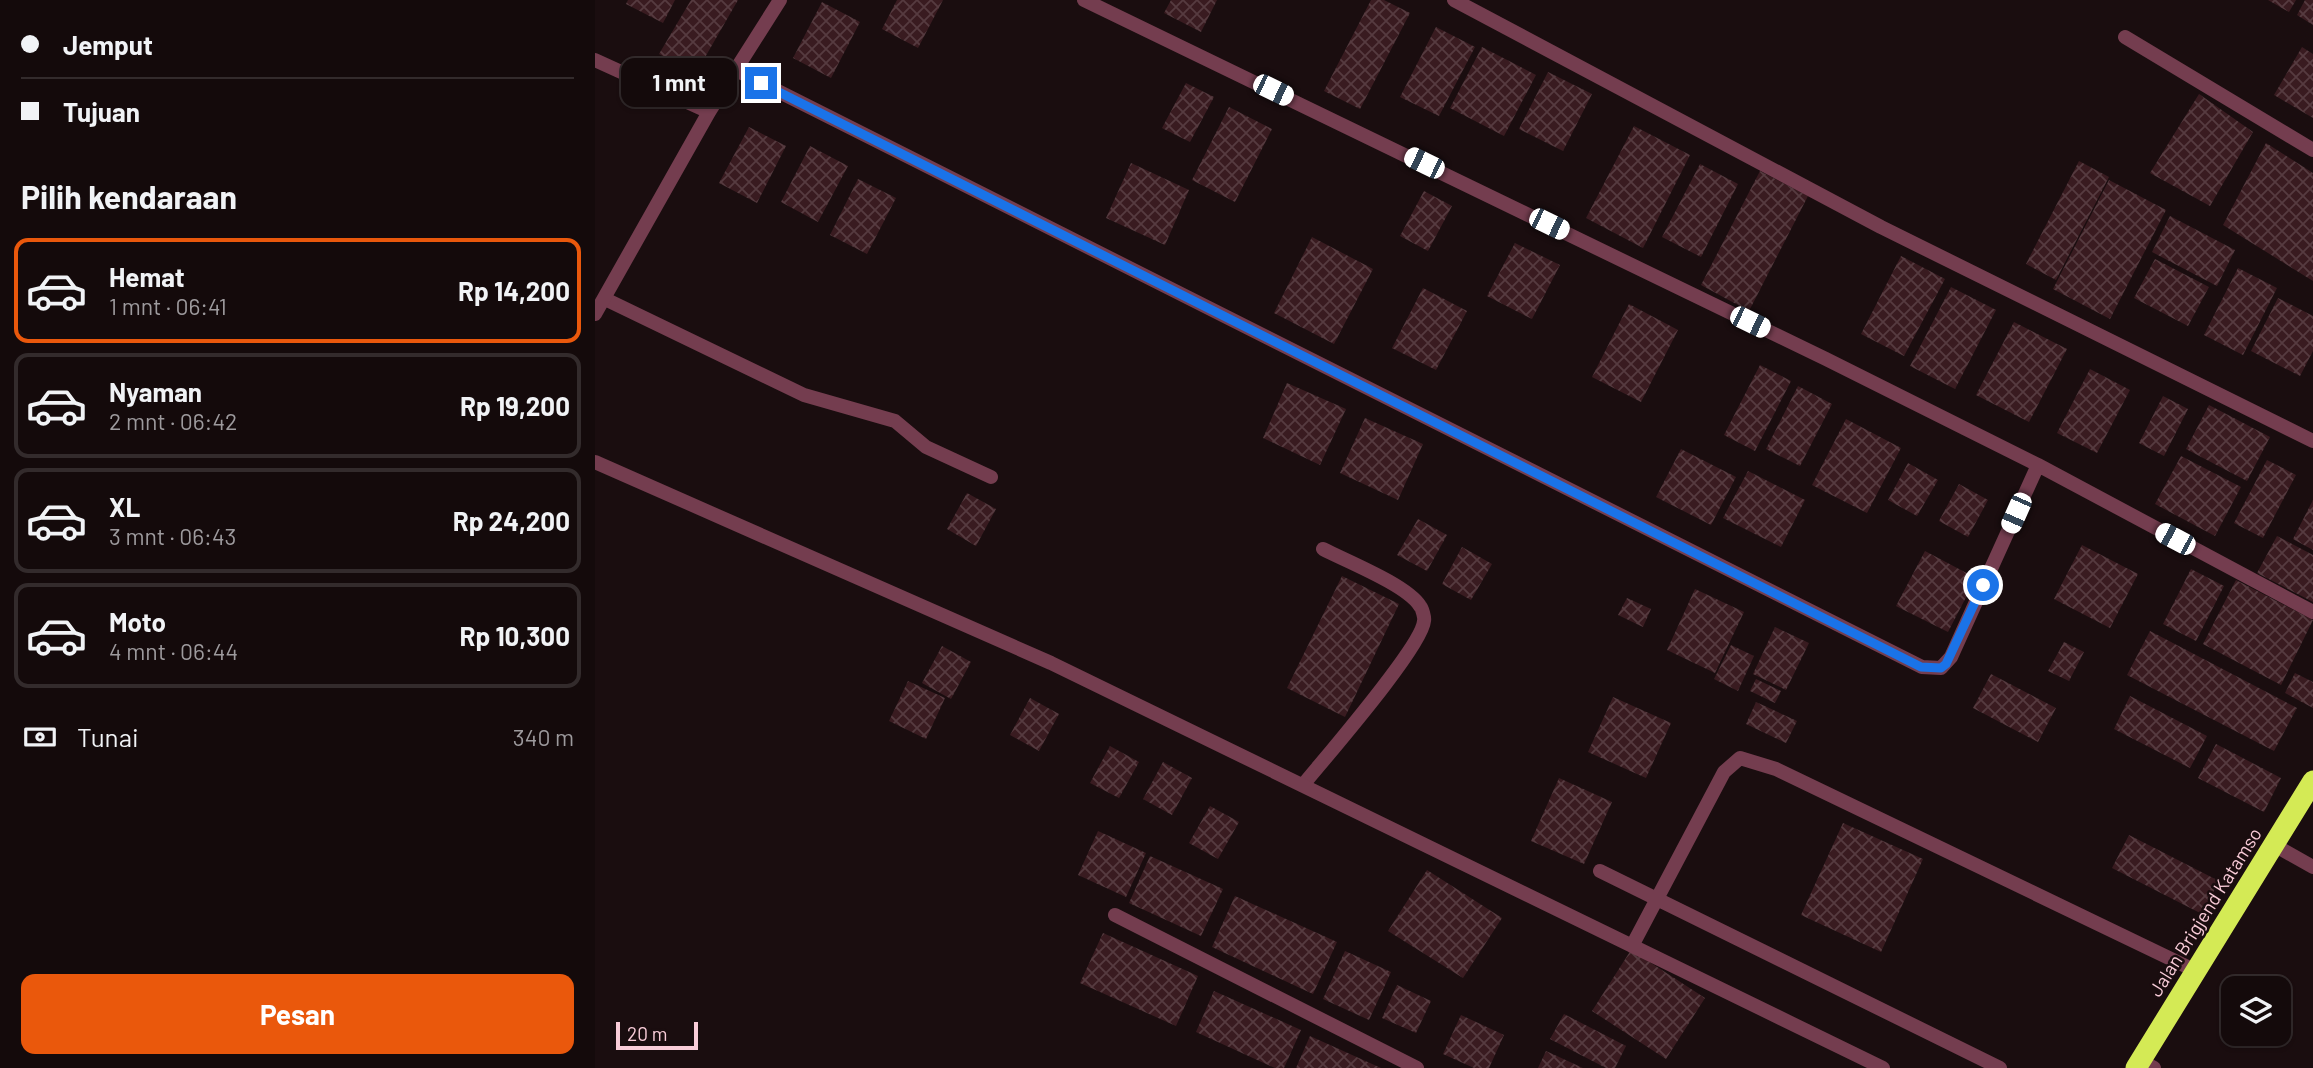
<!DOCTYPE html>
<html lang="id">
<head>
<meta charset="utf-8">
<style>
  :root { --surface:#140a0b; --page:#1d1314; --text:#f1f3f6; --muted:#9d9a9d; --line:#332b2c; --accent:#ea580c }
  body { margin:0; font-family:Barlow,sans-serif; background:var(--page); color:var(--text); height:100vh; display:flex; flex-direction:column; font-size:26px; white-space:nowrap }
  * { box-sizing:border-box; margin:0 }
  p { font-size:23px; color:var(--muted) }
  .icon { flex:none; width:38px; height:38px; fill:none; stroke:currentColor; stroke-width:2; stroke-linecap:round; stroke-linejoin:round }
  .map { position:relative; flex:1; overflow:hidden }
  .drawer { display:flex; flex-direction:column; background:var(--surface); width:595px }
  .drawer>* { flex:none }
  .banner { display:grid; align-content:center; height:154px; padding:0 21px; background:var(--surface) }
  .controls { position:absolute; left:1626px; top:976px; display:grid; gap:14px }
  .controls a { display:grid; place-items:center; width:70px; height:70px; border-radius:14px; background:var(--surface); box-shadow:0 2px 5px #0004,0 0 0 2px var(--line); font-size:35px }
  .scale { position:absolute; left:21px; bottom:18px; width:82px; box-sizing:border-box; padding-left:7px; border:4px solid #f9ccd8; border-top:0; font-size:19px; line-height:24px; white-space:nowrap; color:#f9ccd8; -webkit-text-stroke:5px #1a0d0f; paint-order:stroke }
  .end { position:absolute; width:32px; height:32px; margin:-16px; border:9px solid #1a73e8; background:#fff; box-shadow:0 0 0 4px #fff }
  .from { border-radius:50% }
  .bubble { position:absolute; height:49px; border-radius:14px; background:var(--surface); box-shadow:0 2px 5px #0004,0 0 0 2px var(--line); font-size:23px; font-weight:700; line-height:49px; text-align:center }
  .car { position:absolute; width:21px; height:42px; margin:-21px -10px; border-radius:9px; box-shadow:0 0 5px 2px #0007; background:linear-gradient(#fff 24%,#345 0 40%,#fff 0 76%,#345 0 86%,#fff 0) }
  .banner b { display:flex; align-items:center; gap:24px; height:66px; font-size:26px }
  .banner b+b { border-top:2px solid var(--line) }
  .banner i { width:18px; height:18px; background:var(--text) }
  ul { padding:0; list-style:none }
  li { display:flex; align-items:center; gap:21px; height:105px; margin:0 14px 10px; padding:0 7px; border:4px solid var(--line); border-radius:14px }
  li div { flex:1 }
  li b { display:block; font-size:26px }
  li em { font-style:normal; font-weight:700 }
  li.active { border-color:var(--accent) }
  li>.icon { width:63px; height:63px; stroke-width:1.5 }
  h2 { padding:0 21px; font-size:32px; line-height:84px }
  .pay { display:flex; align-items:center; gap:18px; height:77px; padding:0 21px; font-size:26px }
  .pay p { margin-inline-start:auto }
  .action { display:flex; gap:14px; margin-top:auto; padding:14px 21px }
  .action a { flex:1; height:80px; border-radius:14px; background:var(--accent); color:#fff; font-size:28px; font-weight:700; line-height:80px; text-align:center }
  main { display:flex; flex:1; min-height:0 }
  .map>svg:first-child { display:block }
</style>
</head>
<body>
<main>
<section class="drawer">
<div class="banner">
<b><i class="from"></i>Jemput</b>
<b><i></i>Tujuan</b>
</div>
<h2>Pilih kendaraan</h2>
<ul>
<li class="active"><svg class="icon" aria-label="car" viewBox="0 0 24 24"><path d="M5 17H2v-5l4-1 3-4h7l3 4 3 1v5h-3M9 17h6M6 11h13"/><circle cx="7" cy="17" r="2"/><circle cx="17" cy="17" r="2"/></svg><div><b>Hemat</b><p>1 mnt · 06:41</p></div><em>Rp 14,200</em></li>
<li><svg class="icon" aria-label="car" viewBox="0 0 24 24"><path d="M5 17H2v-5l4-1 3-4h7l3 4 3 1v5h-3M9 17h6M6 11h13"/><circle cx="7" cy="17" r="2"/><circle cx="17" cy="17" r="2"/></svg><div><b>Nyaman</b><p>2 mnt · 06:42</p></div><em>Rp 19,200</em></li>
<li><svg class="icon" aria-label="car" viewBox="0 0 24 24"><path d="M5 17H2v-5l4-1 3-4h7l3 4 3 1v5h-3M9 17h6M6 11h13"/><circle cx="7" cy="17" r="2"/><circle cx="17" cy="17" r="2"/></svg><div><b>XL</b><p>3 mnt · 06:43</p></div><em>Rp 24,200</em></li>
<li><svg class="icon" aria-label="car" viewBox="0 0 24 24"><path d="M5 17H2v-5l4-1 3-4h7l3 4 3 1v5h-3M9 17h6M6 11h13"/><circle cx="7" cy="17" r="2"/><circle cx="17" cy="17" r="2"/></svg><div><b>Moto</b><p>4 mnt · 06:44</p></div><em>Rp 10,300</em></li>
</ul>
<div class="pay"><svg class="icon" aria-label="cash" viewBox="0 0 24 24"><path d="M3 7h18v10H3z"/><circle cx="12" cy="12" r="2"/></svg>Tunai<p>340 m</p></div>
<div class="action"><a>Pesan</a></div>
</section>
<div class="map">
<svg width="1718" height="1068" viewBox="0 0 1718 1068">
  <defs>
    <pattern id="building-cross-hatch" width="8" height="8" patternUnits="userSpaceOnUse" patternTransform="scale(1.75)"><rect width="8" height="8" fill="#391b20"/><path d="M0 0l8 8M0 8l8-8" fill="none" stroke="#563b40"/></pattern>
  </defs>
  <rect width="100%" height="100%" fill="#1a0d0f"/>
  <path fill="url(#building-cross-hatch)" d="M33 0H80L68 23 31 4Z
    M96 0H143L101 73 64 54Z
    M302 0H348L323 48 287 29Z
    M576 0H622L606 32 569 13Z
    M776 0H789L815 13 765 109 729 91Z
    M1673 0H1701L1694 12Z
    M1710 0H1718V25L1702 15Z
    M227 2 265 22 236 78 198 58Z
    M841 27 880 47 844 116 805 97Z
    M887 47 941 75 909 136 855 108Z
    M1707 47 1718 54V118L1679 95Z
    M953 72 997 94 968 151 924 129Z
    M591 83 619 97 595 142 567 128Z
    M1604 94 1658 132 1615 206 1555 173Z
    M634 107 677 129 640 202 597 180Z
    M1039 126 1095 155 1048 248 991 218Z
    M154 127 191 146 162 203 124 183Z
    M1671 143 1718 173V281L1628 225Z
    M215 146 253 166 223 222 186 202Z
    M1484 161 1514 177 1461 280 1431 264Z
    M536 163 594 190 570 245 511 218Z
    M1105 164 1143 184 1106 257 1067 237Z
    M1165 171 1213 196 1154 311 1106 285Z
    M263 179 301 198 272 254 235 235Z
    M1514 180 1571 210 1515 319 1458 289Z
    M829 191 857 206 833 251 805 236Z
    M1575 216 1640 250 1622 286 1557 252Z
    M717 237 778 269 739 344 679 313Z
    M920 243 965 265 937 319 892 296Z
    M1306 256 1350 279 1309 356 1266 334Z
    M1560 259 1614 287 1593 326 1539 298Z
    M1643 268 1682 288 1648 355 1609 335Z
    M1356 287 1401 310 1360 389 1315 366Z
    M828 288 872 311 841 370 797 348Z
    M1683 298 1718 316V351L1705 376 1656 351Z
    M1034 304 1083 330 1046 402 997 377Z
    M1419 322 1472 349 1434 422 1381 395Z
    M1165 365 1196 381 1160 451 1129 435Z
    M1495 369 1535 390 1502 453 1462 433Z
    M692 383 751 409 725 465 668 438Z
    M1203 386 1237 404 1205 466 1171 449Z
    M1568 396 1593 409 1569 456 1544 443Z
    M1614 405 1675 437 1652 481 1591 449Z
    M770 418 828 444 803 500 745 473Z
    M1251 419 1306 448 1272 513 1217 485Z
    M1086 449 1141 477 1116 525 1061 497Z
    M1586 456 1646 487 1620 536 1560 504Z
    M1672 460 1701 475 1668 538 1639 523Z
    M1313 463 1343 480 1322 516 1293 500Z
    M1153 471 1210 500 1186 547 1128 518Z
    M1364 484 1393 500 1373 537 1344 521Z
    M372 493 401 509 381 546 352 529Z
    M1718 500V550L1698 539Z
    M823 519 852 535 832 571 802 555Z
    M1682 536 1718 555V602L1662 573Z
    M1487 545 1543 574 1515 628 1459 599Z
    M867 547 897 564 876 600 847 584Z
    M1330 551 1381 578 1353 632 1301 606Z
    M1596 569 1629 586 1601 641 1568 624Z
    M747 576 804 604 750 717 692 688Z
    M1641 580 1718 620 1686 685 1608 644Z
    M1100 589 1149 612 1120 673 1072 650Z
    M1032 598 1056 609 1048 627 1023 615Z
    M1180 627 1214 643 1191 690 1158 674Z
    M1555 631 1702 708 1679 751 1532 675Z
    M1469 642 1489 652 1474 681 1453 671Z
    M1136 645 1159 656 1143 691 1119 679Z
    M347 646 376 662 356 699 327 683Z
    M1700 673 1718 682V708L1690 693Z
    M1396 674 1461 708 1443 742 1378 708Z
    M1161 679 1186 691 1180 703 1155 691Z
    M313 681 350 698 331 739 294 721Z
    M1535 696 1612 736 1595 768 1519 729Z
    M1018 697 1076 723 1051 778 993 752Z
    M435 698 464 714 444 751 415 735Z
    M1161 702 1202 721 1191 743 1151 724Z
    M1621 744 1686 778 1669 812 1603 778Z
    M515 746 544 762 524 798 495 783Z
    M568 762 597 778 577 815 548 799Z
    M964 778 1017 802 989 864 936 841Z
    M615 806 644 822 623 859 594 843Z
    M1248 823 1328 859 1286 952 1206 915Z
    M503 831 551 853 531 897 483 875Z
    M1534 835 1624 881 1607 914 1517 868Z
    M555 856 628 889 606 936 534 903Z
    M832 870 907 918 868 978 793 931Z
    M640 896 742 942 718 994 617 947Z
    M508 933 603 976 581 1026 485 983Z
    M1036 950 1110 998 1071 1059 997 1011Z
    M750 951 796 972 774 1020 728 999Z
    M802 985 836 1001 821 1033 787 1018Z
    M619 991 706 1030 689 1068H680L601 1032Z
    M969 1014 1031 1046 1020 1068H1011L955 1039Z
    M866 1015 909 1035 894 1068H879L848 1054Z
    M715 1036 786 1068H701Z
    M951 1051 988 1068H943Z"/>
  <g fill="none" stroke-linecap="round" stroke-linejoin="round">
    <path stroke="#743d4f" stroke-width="14" d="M10 299 209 395 300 421 331 447 396 477
      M708 785C729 759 827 647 829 621 830 618 827 608 825 606 812 585 751 561 728 549"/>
    <path stroke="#743d4f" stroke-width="14" d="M489 0 1231 359 1443 465 1718 612
      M859 0 1286 227 1718 441
      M1530 37 1718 150
      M0 60 114 112
      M141 70 1327 667 1346 668 1356 657 1443 465
      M0 314 114 112 185 0
      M0 462 456 663 1288 1068
      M1679 845 1718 867
      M1005 871 1405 1068
      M520 915 822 1068
      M1037 946 1129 772 1145 758 1181 769 1601 971
      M1546 1061 1559 1068"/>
    <path stroke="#d4ea55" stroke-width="21" d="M1541 1068 1718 781"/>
  </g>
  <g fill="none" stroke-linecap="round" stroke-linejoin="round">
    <path stroke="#1a73e8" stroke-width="9" d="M166 83 1326 667 1346 668 1351 664 1388 585"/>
  </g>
  <g text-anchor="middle" stroke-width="5" stroke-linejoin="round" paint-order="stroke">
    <g font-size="19" fill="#f9ccd8" stroke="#1a0d0f">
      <text transform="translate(1610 912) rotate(-58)" y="7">Jalan Brigjend Katamso</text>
    </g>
  </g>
</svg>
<div class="controls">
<a><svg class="icon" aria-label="layers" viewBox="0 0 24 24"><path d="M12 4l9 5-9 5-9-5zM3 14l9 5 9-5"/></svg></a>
</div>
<div class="scale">20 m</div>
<i class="end from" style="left:1388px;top:585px"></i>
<i class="end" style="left:166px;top:83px"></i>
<div class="bubble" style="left:26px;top:58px;width:116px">1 mnt</div>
<i class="car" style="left:678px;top:90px;rotate:116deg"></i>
<i class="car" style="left:829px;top:163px;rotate:296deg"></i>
<i class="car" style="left:954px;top:224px;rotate:116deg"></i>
<i class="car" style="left:1155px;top:322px;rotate:116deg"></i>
<i class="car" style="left:1421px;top:513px;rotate:204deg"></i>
<i class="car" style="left:1580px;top:539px;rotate:298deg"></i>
</div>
</main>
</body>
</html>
